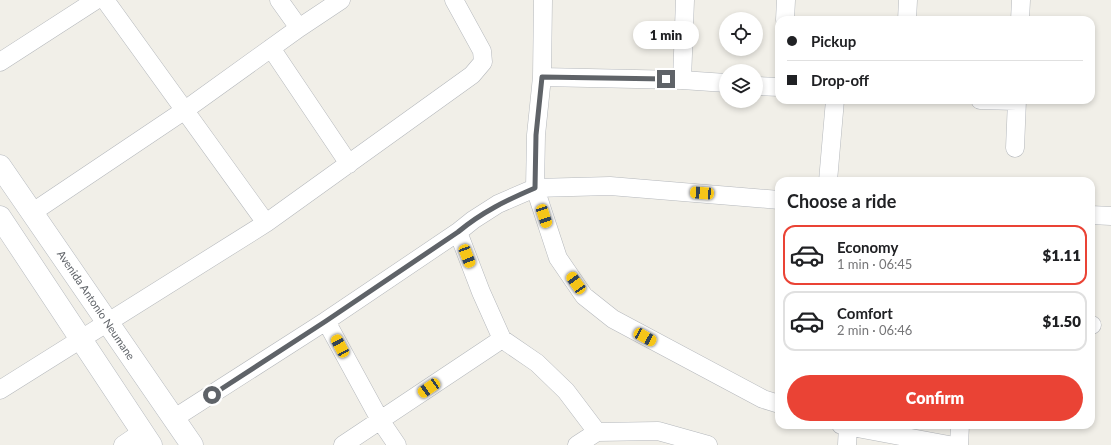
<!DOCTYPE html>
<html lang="en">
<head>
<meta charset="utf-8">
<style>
  :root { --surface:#fff; --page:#f6f6f6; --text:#202124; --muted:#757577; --line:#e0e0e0; --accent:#ea4335 }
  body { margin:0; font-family:Lato,sans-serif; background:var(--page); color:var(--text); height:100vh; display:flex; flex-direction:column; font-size:15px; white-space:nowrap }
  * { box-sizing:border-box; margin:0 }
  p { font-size:13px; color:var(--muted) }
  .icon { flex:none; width:22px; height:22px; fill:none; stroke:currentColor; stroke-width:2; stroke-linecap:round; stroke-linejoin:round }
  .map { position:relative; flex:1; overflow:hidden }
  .side { position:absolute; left:775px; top:177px; width:320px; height:252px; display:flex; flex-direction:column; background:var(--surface); border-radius:12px; box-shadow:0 2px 6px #0003 }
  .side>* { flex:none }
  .hud { position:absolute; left:775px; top:16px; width:320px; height:88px; border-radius:12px; box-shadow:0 2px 6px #0003; display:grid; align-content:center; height:88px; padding:0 12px; background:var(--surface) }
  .fabs { position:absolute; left:719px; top:12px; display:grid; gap:8px }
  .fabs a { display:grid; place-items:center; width:44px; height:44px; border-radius:50%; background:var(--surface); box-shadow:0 2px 6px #0003; font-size:20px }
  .end { position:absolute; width:18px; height:18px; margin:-9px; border:5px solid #5f6368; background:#fff; box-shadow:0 0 0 2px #fff }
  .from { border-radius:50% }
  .bubble { position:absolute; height:28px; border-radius:14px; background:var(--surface); box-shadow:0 2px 6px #0003; font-size:13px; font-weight:800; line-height:28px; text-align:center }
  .car { position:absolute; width:12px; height:24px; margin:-12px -6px; border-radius:5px; box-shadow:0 0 3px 1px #0007; background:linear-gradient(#f5c518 24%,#345 0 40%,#f5c518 0 76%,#345 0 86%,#f5c518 0) }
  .hud b { display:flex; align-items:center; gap:14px; height:38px; font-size:15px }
  .hud b+b { border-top:1px solid var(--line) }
  .hud i { width:10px; height:10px; background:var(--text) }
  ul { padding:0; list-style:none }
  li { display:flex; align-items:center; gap:12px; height:60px; margin:0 8px 6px; padding:0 4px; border:2px solid var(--line); border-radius:12px }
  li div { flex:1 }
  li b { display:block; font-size:15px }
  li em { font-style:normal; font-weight:800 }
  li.current { border-color:var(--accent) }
  li>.icon { width:36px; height:36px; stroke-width:1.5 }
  h2 { padding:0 12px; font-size:18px; line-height:48px }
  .primary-button { display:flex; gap:8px; margin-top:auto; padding:8px 12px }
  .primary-button a { flex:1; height:46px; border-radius:24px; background:var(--accent); color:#fff; font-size:16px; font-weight:800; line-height:46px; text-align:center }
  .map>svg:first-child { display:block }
</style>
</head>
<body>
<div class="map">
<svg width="1111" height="445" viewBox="0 0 1111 445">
  <rect width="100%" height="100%" fill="#f1efe8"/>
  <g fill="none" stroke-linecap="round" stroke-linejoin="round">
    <defs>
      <path id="street" d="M105 0 266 223
        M279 0 299 28
        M543 0 542 77 536 135 535 188 558 258 584 296 613 319 763 399 779 404
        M785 20 786 0
        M907 20 908 0
        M1020 20 1021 0
        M271 48 349 164
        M0 62 96 0
        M542 77 682 80 726 83
        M682 80 685 0
        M756 86 779 87
        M980 100 1017 101
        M1015 148 1017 100
        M828 181 835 100
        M33 212 185 110 299 28 341 0
        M1091 215 1111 216
        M458 232 481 292 502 339 537 363 566 391 597 432
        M326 321 380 420 397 445
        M1091 325H1092
        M0 390 266 223 472 75 483 62 482 51 454 0
        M173 419 326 321 458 232 473 220 498 204 535 188 610 186 779 200
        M841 425 949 445
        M123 445 142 432
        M343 445 502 339
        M577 445 597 432 658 431 708 445
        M847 445 848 425
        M959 445 960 425"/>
      <path id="secondary" d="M0 166 192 445
        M0 217 151 445"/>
    </defs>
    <use href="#street" stroke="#b5b8bc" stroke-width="19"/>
    <use href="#secondary" stroke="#b6babf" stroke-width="23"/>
    <use href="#street" stroke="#fff" stroke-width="18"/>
    <use href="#secondary" stroke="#fff" stroke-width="22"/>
  </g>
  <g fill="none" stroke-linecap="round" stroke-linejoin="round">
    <path stroke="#5f6368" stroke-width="5" d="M212 395 326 321 458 232C482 212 507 200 535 188L536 135 542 77 666 79"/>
  </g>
  <g text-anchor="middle" stroke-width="3.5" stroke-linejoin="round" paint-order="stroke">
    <g font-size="11" fill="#5f6368" stroke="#fff">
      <text transform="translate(96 305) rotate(56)" y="4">Avenida Antonio Neumane</text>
    </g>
  </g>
</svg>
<div class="fabs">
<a><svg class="icon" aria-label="locate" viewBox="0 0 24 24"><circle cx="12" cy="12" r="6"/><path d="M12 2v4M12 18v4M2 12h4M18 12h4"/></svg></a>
<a><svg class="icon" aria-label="layers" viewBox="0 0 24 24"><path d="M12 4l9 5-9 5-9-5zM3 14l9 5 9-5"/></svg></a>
</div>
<i class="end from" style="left:212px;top:395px"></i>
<i class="end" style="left:666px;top:79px"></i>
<div class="bubble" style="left:633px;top:21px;width:66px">1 min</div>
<i class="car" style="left:702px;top:193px;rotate:274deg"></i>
<i class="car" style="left:544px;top:216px;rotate:162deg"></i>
<i class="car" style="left:467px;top:256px;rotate:159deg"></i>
<i class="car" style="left:576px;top:283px;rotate:325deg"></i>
<i class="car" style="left:645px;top:337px;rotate:119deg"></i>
<i class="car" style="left:340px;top:346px;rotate:332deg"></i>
<i class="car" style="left:429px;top:388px;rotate:236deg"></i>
<div class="hud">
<b><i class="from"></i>Pickup</b>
<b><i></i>Drop-off</b>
</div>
<section class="side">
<h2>Choose a ride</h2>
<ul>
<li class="current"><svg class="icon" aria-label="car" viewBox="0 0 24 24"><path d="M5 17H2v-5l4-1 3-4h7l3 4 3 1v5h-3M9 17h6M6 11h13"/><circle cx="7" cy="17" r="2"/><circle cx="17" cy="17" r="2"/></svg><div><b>Economy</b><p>1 min · 06:45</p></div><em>$1.11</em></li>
<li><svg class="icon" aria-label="car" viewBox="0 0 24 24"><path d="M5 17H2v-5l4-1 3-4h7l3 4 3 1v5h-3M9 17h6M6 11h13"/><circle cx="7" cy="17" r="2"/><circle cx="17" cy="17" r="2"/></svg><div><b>Comfort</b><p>2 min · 06:46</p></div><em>$1.50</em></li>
</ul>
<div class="primary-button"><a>Confirm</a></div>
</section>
</div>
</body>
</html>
